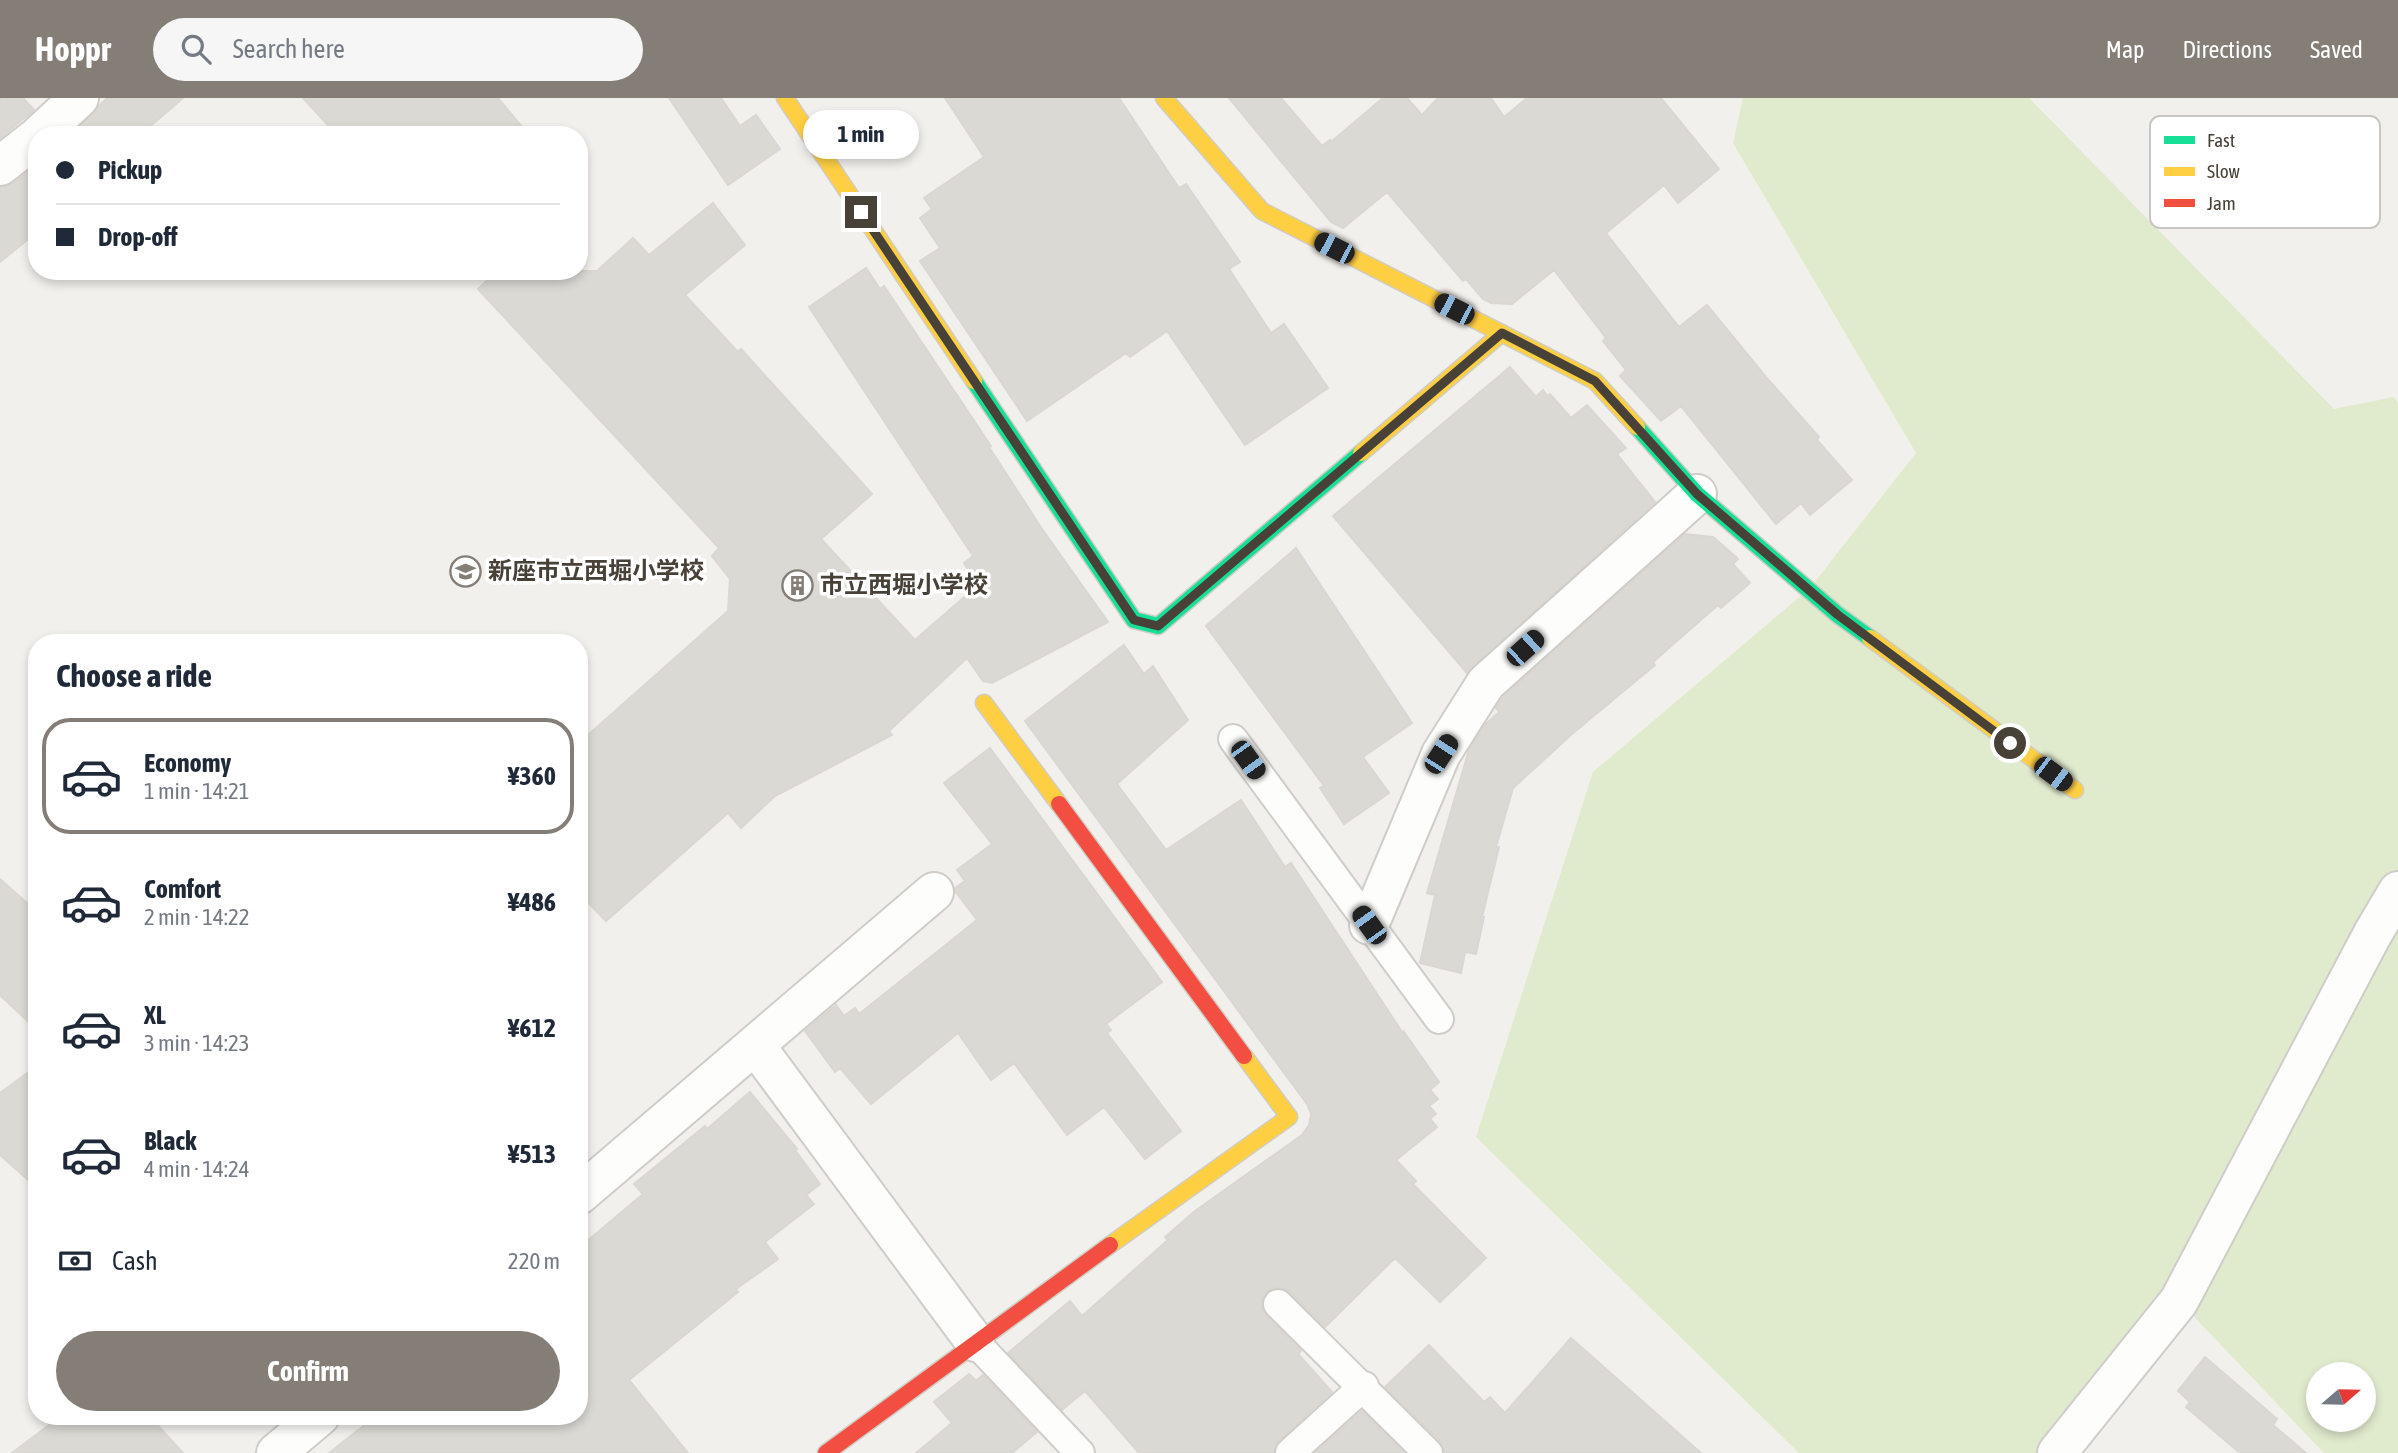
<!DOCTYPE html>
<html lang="en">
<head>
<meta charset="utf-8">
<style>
  :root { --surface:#fff; --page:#f6f6f7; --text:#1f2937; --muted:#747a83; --line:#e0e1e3; --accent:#847e77 }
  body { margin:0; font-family:"Asap Condensed","Noto Sans JP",sans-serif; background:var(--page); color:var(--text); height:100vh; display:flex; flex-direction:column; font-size:26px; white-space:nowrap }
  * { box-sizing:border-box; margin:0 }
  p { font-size:23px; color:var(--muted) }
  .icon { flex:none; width:38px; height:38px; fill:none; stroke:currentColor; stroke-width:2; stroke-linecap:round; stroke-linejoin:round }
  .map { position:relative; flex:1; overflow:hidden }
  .side { position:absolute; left:28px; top:536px; width:560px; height:791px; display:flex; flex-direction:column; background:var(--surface); border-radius:28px; box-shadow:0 4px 10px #0003 }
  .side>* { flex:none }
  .hud { position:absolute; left:28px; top:28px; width:560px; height:154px; border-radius:28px; box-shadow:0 4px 10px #0003; display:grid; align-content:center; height:154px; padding:0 28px; background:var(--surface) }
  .needle { width:46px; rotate:70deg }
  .tools { position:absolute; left:2306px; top:1264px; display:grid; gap:14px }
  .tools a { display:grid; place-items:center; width:70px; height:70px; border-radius:50%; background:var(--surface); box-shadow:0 4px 10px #0003; font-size:35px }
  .end { position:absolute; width:32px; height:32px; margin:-16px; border:9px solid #484138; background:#fff; box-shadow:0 0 0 4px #fff }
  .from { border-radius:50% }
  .bubble { position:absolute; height:49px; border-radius:24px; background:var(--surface); box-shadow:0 4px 10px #0003; font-size:23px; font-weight:700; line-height:49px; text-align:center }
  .car { position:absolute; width:21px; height:42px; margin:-21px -10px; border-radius:9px; box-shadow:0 0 5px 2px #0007; background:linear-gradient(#222 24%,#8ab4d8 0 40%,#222 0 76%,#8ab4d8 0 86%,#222 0) }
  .hud b { display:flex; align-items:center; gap:24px; height:66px; font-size:26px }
  .hud b+b { border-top:2px solid var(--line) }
  .hud i { width:18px; height:18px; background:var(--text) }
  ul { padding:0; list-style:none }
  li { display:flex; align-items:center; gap:21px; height:116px; margin:0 14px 10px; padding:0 14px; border:4px solid transparent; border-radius:28px }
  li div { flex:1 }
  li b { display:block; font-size:26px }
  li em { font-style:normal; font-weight:700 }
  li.on { border-color:var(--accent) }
  li>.icon { width:63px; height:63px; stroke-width:1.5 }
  h2 { padding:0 28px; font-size:32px; line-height:84px }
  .pay { display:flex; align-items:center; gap:18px; height:77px; padding:0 28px; font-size:26px }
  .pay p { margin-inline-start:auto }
  .action { display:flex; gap:14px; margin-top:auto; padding:14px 28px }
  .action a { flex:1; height:80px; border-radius:42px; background:var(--accent); color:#fff; font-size:28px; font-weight:700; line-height:80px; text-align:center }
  header { display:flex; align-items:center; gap:42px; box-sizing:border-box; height:98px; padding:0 35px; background:var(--accent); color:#fff }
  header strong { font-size:33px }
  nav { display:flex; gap:38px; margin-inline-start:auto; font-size:24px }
  .search { width:490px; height:63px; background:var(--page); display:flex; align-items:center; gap:18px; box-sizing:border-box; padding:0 24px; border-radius:38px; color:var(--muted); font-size:26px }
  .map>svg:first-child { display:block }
</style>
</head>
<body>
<header>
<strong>Hoppr</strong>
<div class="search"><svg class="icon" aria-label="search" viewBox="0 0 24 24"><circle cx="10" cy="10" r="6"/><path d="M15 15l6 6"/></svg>Search here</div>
<nav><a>Map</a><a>Directions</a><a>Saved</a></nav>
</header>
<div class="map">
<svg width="2398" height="1355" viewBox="0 0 2398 1355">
  <rect width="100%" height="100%" fill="#f2f0ec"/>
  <path fill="#e0eacd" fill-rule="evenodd" d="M1743 0H2029L2334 311 2394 299 2398 305V1355H2324L2179 1203 2057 1355H1799L1476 1039 1593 674 1810 490 1916 355 1733 45ZM2319 1276H2364V1321H2319Z"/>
  <path fill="#dbd9d4" stroke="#dad7d2" stroke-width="2" d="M0 0H23L34 12 0 40Z
    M107 0H183L140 37H71Z
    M303 0H498L529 37H337Z
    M669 0H721L740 28 756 17 780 51 728 87Z
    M945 0H1119L1179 90 1186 86 1240 164 1229 171 1271 235 1284 226 1328 290 1245 347 1167 233 1130 259 1126 255 1027 323 920 163 940 150 920 120 932 111 924 100 984 59Z
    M1229 0H1281L1322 48 1330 42 1331 44 1383 0H1407L1422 17 1438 0H1491L1504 19 1527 0H1661L1719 71 1678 105 1664 87 1606 135 1679 229 1707 207 1766 279 1819 339 1817 342 1852 382 1810 417 1801 405 1776 426 1681 308 1661 323 1620 278 1626 272 1603 243 1606 240 1554 172 1512 206 1491 205 1483 201 1466 181 1463 183 1387 94 1343 130 1331 124Z
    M37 67V134L0 164V89L13 85Z
    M713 105 745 147 685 197 738 254 741 251 872 396 821 441 915 542 978 487 964 465 973 458 809 209 866 170 880 191 884 188 991 348 989 349 1042 431 1108 524 992 585 983 583 967 560 889 633 892 637 775 698 741 730 728 715 606 823 579 795V645L728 513 730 481 712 458 719 450 478 191 497 173H597L633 140 649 157Z
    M1510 269 1536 299 1543 292 1547 298 1550 296 1571 320 1587 307 1626 350 1617 356 1655 404 1467 575 1333 418Z
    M1685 436 1713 439 1736 459 1738 461 1733 466 1750 485 1721 510 1718 507 1653 564 1655 567 1572 636 1513 690 1496 749H1499L1482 819H1484L1476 856 1465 854 1461 875 1420 865 1435 797 1427 795 1469 652 1486 626 1499 614 1496 610 1503 599Z
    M1296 450 1412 625 1363 659 1389 695 1344 726 1320 690 1324 688 1206 528Z
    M1124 547 1144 576 1153 568 1188 622 1117 686 1166 752 1241 702 1285 769 1291 765 1404 937V934L1439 984 1430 992 1438 1001 1429 1008 1436 1016 1430 1021 1437 1029 1396 1062 1416 1083 1413 1086 1486 1160 1440 1204 1395 1160 1325 1229 1289 1194 1282 1190H1274L1267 1194 1262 1202V1211L1266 1217 1301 1253 1298 1256 1332 1294 1279 1343 1274 1355H1139L1085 1293 1062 1312 1008 1255 1070 1203 1082 1218 1168 1142 1165 1139 1195 1113 1302 1037 1309 1027 1311 1016 1307 1006 1025 623Z
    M990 650 1162 884 1106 926 1111 932 1107 935 1181 1033 1145 1061 1104 1009 1067 1037 1014 965 991 982 958 935 871 1006 840 970 835 974 805 933 836 907 844 918 855 910 859 916 977 822 955 793V790L965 783 957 772 992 746 944 685Z
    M0 781 37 814V932L0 897Z
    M37 968V1090L0 1057V995Z
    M750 994 797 1051 795 1052 820 1086 806 1097 814 1106 765 1144 778 1161 736 1191 738 1194 629 1282 688 1355H329L376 1318H579V1150L643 1096 634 1086 705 1028 707 1031Z
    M1571 1240 1701 1355H1444L1440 1343 1385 1289 1429 1247 1484 1304 1490 1299 1505 1315Z
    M2205 1259 2277 1321 2273 1327 2306 1355H2240L2186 1309 2190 1304 2178 1293Z
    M969 1276 976 1283 983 1277 1037 1334 1012 1355H916L952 1325 934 1304Z
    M1362 1313 1404 1355H1315Z
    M61 1318H149L183 1355H12Z"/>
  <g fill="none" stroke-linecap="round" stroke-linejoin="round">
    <defs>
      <path id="lane" d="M1233 641 1439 921
        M1278 1206 1428 1355
        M975 1244 1080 1355
        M1290 1355 1364 1288"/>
      <path id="street" d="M39 37 79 0
        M0 68 37 39
        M1369 827 1441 656 1486 585 1697 396
        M755 947 975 1244
        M579 1097 934 794
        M276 1355 320 1318
        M2057 1355 2179 1203 2372 837 2398 793"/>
      <path id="fast" d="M974 283 1134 522 1158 528 1361 355
        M1637 329 1697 396 1838 517 1870 540"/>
      <path id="slow" d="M785 0 974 283
        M1164 0 1262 113 1595 283 1637 329
        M1361 355 1502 235
        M1870 540 2075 692
        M984 605 1059 706
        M1110 1147 1289 1019 1244 958"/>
      <path id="jam" d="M1059 706 1244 958
        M826 1355 1110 1147"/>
    </defs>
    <use href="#lane" stroke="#d0cdc9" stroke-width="32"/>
    <use href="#street" stroke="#d0cdc9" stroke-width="42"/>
    <use href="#fast" stroke="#d0cdc3" stroke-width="19"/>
    <use href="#slow" stroke="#d0cdc3" stroke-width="19"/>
    <use href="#jam" stroke="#d0cdc3" stroke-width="19"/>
    <use href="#lane" stroke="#fdfdfc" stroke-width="28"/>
    <use href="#street" stroke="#fdfdfc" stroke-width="38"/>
    <use href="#fast" stroke="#16e098" stroke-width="16"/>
    <use href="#slow" stroke="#ffcf43" stroke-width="16"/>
    <use href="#jam" stroke="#f24e42" stroke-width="16"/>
  </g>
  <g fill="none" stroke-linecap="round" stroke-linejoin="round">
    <path stroke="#484138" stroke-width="9" d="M861 114 1134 522 1158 528 1502 235 1595 283 1697 396 1838 517 2010 645"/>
  </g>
  <defs>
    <symbol id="school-ring" viewBox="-11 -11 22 22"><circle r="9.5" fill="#fff" stroke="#847e77" stroke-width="1.5"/><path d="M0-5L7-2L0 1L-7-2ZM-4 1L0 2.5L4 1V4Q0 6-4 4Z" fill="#847e77"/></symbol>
    <symbol id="building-ring" viewBox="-11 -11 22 22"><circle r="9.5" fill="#fff" stroke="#847e77" stroke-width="1.5"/><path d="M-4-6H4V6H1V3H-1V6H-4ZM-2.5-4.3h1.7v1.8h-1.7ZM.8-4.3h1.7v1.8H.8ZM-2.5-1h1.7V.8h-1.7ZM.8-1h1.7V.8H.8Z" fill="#847e77"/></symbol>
  </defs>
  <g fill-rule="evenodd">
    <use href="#school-ring" x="448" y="456" width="35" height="35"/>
    <use href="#building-ring" x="780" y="470" width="35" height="35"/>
  </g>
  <g text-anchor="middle" stroke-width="7" stroke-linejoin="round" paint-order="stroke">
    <g font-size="24" font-weight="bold" fill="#484138" stroke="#fff" text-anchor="start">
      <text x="488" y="481">新座市立西堀小学校</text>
      <text x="820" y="495">市立西堀小学校</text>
    </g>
  </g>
  <rect x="2150" y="18" width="230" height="112" rx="10" fill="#fff" stroke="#c8c6c3" stroke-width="2"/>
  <rect x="2164" y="38" width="31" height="8" fill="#16e098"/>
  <rect x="2164" y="69" width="31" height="9" fill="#ffcf43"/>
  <rect x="2164" y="101" width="31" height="8" fill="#f24e42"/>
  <g font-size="19" fill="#484138">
    <text x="2207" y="49">Fast</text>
    <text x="2207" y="80">Slow</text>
    <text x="2207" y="112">Jam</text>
  </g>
</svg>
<div class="tools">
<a><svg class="needle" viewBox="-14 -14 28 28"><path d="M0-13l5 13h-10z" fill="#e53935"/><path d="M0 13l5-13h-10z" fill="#747a83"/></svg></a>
</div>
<i class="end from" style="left:2010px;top:645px"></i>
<i class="end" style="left:861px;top:114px"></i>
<div class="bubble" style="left:803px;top:12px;width:116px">1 min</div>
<i class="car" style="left:1334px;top:150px;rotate:297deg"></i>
<i class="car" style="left:1454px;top:211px;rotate:297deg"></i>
<i class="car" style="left:1525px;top:550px;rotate:48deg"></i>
<i class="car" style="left:1441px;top:656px;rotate:33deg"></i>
<i class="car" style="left:1248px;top:662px;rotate:144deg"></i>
<i class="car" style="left:2053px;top:676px;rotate:127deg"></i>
<i class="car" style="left:1369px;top:827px;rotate:324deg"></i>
<div class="hud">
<b><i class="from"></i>Pickup</b>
<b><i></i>Drop-off</b>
</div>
<section class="side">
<h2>Choose a ride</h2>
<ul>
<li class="on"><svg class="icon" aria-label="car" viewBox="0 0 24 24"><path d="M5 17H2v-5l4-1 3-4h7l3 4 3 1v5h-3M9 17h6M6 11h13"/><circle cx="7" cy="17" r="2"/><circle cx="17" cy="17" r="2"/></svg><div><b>Economy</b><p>1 min · 14:21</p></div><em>¥360</em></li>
<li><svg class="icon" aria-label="car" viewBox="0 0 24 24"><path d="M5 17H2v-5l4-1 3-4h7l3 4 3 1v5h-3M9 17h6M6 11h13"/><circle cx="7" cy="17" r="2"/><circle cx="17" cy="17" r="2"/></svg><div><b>Comfort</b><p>2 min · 14:22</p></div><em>¥486</em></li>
<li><svg class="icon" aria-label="car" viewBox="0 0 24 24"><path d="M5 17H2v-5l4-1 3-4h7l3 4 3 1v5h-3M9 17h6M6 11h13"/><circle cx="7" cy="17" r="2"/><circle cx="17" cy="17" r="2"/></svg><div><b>XL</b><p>3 min · 14:23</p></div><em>¥612</em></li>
<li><svg class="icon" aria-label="car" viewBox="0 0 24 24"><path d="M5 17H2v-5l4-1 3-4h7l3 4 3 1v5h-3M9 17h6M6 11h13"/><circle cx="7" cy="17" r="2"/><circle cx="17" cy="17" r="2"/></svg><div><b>Black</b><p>4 min · 14:24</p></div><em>¥513</em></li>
</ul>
<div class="pay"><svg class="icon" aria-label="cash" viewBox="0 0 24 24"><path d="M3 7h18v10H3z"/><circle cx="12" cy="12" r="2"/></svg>Cash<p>220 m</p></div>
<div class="action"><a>Confirm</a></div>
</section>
</div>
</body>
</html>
